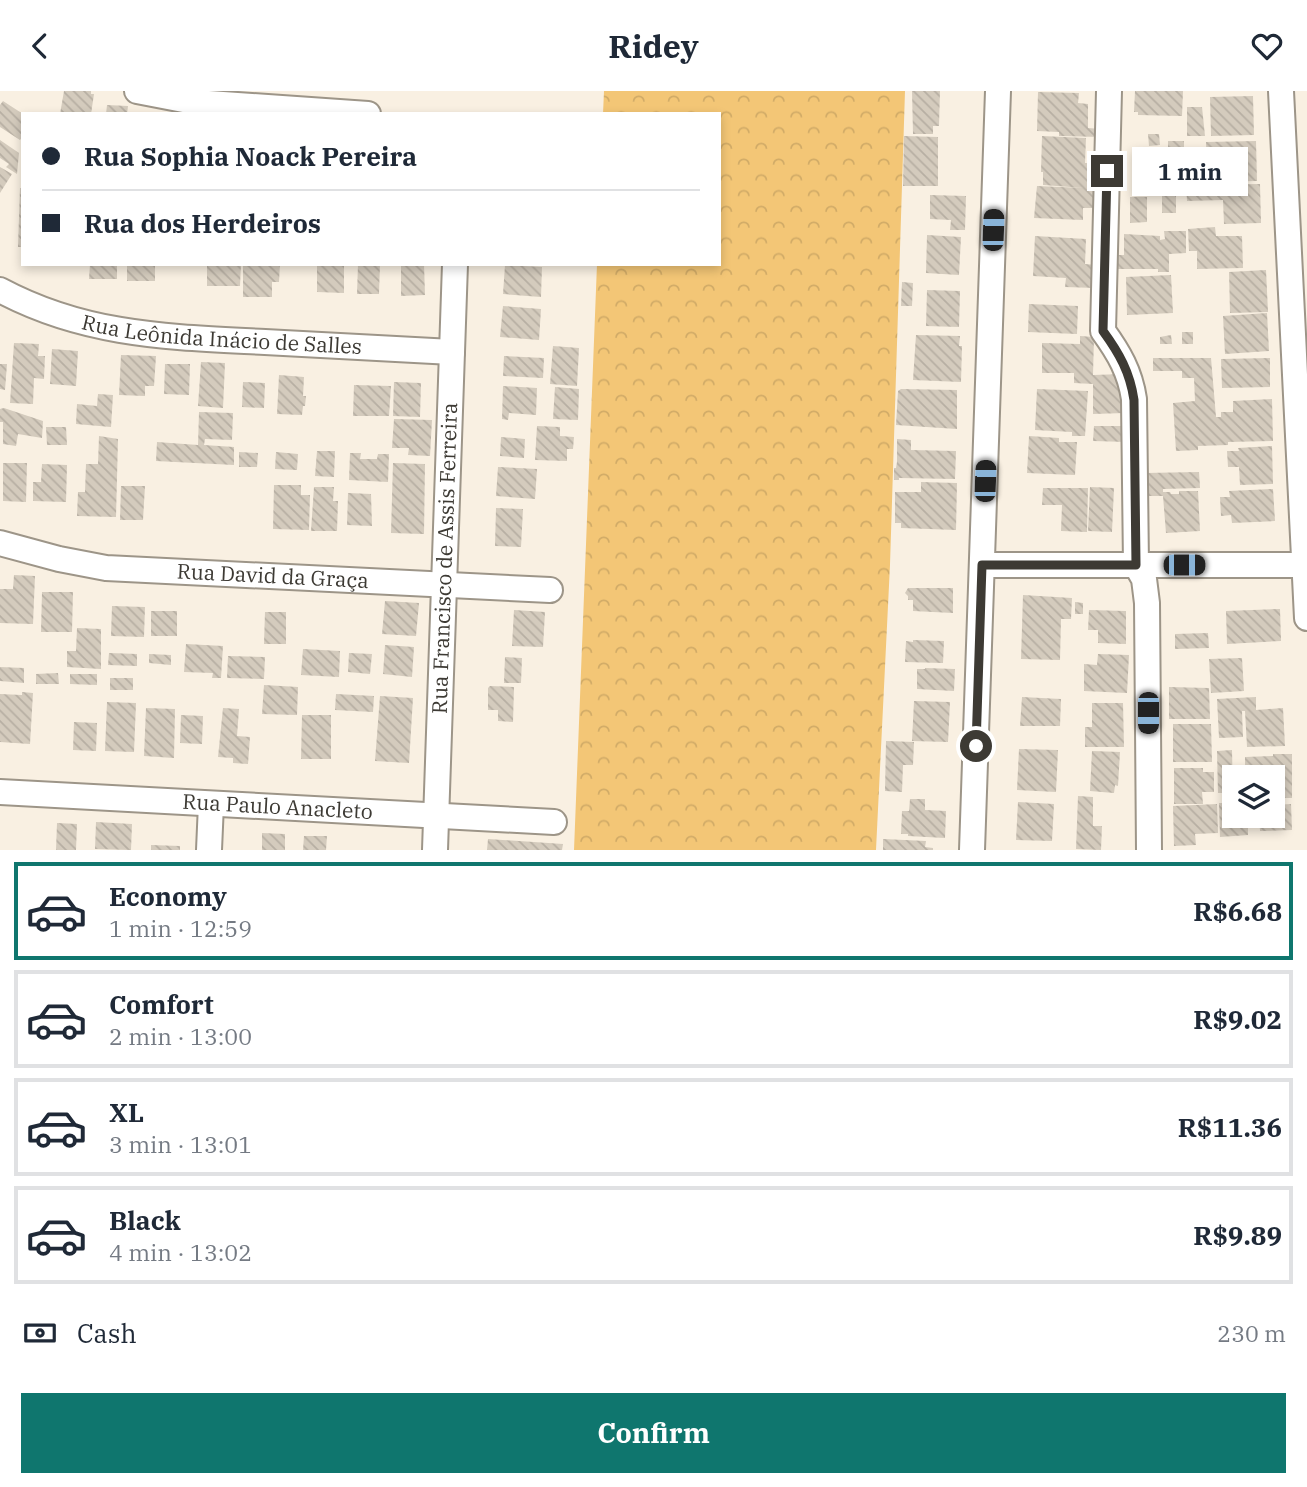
<!DOCTYPE html>
<html lang="en">
<head>
<meta charset="utf-8">
<style>
  :root { --surface:#fff; --page:#f2f2f3; --text:#1f2937; --muted:#747a83; --line:#e0e1e3; --accent:#0f766e }
  body { margin:0; font-family:"IBM Plex Serif",serif; background:var(--page); color:var(--text); height:100vh; display:flex; flex-direction:column; font-size:26px; white-space:nowrap }
  * { box-sizing:border-box; margin:0 }
  p { font-size:23px; color:var(--muted) }
  .icon { flex:none; width:38px; height:38px; fill:none; stroke:currentColor; stroke-width:2; stroke-linecap:round; stroke-linejoin:round }
  .map { position:relative; height:759px; overflow:hidden }
  .drawer { display:flex; flex-direction:column; background:var(--surface); flex:1 }
  .drawer>* { flex:none }
  .hud { position:absolute; left:21px; top:21px; width:700px; height:154px; border-radius:0px; box-shadow:0 4px 10px #0003; display:grid; align-content:center; height:154px; padding:0 21px; background:var(--surface) }
  .fabs { position:absolute; left:1222px; top:674px; display:grid; gap:14px }
  .fabs a { display:grid; place-items:center; width:63px; height:63px; border-radius:0px; background:var(--surface); box-shadow:0 4px 10px #0003; font-size:35px }
  .end { position:absolute; width:32px; height:32px; margin:-16px; border:9px solid #3d3a34; background:#fff; box-shadow:0 0 0 4px #fff }
  .from { border-radius:50% }
  .bubble { position:absolute; height:49px; border-radius:0px; background:var(--surface); box-shadow:0 4px 10px #0003; font-size:23px; font-weight:700; line-height:49px; text-align:center }
  .car { position:absolute; width:21px; height:42px; margin:-21px -10px; border-radius:9px; box-shadow:0 0 5px 2px #0007; background:linear-gradient(#222 24%,#8ab4d8 0 40%,#222 0 76%,#8ab4d8 0 86%,#222 0) }
  .hud b { display:flex; align-items:center; gap:24px; height:66px; font-size:26px }
  .hud b+b { border-top:2px solid var(--line) }
  .hud i { width:18px; height:18px; background:var(--text) }
  ul { padding:12px 0 0; list-style:none }
  li { display:flex; align-items:center; gap:21px; height:98px; margin:0 14px 10px; padding:0 7px; border:4px solid var(--line); border-radius:0px }
  li div { flex:1 }
  li b { display:block; font-size:26px }
  li em { font-style:normal; font-weight:700 }
  li.selected { border-color:var(--accent) }
  li>.icon { width:63px; height:63px; stroke-width:1.5 }
  .pay { display:flex; align-items:center; gap:18px; height:77px; padding:0 21px; font-size:26px }
  .pay p { margin-inline-start:auto }
  .action { display:flex; gap:14px; margin-top:auto; padding:14px 21px }
  .action a { flex:1; height:80px; border-radius:0px; background:var(--accent); color:#fff; font-size:28px; font-weight:700; line-height:80px; text-align:center }
  header { display:flex; justify-content:space-between; align-items:center; height:91px; padding:0 21px; background:var(--surface); font-size:32px; font-weight:700 }
  .map>svg:first-child { display:block }
</style>
</head>
<body>
<header><svg class="icon" aria-label="back" viewBox="0 0 24 24"><path d="M15 5l-7 7 7 7"/></svg>Ridey<svg class="icon" aria-label="heart" viewBox="0 0 24 24"><path d="M12 20l-8-8c-3-5 5-10 8-4 3-6 11-1 8 4z"/></svg></header>
<div class="map">
<svg width="1307" height="759" viewBox="0 0 1307 759">
  <defs>
    <pattern id="forest-crowns" width="20" height="18" patternUnits="userSpaceOnUse" patternTransform="scale(1.75)"><rect width="20" height="18" fill="#f3c676"/><path d="M2 6a3 3 0 1 1 6 0M12 15a3 3 0 1 1 6 0" fill="none" stroke="#d1ab67"/></pattern>
    <pattern id="building-back-hatch" width="6" height="6" patternUnits="userSpaceOnUse" patternTransform="scale(1.75)"><rect width="6" height="6" fill="#d4cbbd"/><path d="M-1 5l2 2M0 0l6 6M5-1l2 2" fill="none" stroke="#b7afa3"/></pattern>
  </defs>
  <rect width="100%" height="100%" fill="#f9f0e2"/>
  <path fill="url(#forest-crowns)" d="M604 0H905L890 474 876 759H574L597 173H719V23H603Z"/>
  <path fill="url(#building-back-hatch)" d="M64 0H91V3H94L91 23H60Z
    M912 0H940L939 35H933V43H913Z
    M1135 0H1183L1182 25 1138 24V21H1134Z
    M1038 1 1079 2 1078 12 1088 13V37L1101 38V46L1059 45V41L1037 40Z
    M1253 5 1254 44 1211 45 1210 6Z
    M3 10 23 23V45L20 49 0 36V14Z
    M107 14 128 15 127 23H106Z
    M1187 16H1202L1205 45H1187Z
    M1148 43H1159L1160 54 1149 55Z
    M904 45 938 46V95H903Z
    M1042 45 1086 47 1085 72H1100L1099 96H1094L1093 117H1083V129L1034 127 1037 95 1084 97 1043 94V81H1041Z
    M0 49 19 62 17 83 6 76 9 73 0 67Z
    M1168 50H1184V66H1181V71H1170V92H1132V57L1168 58Z
    M1256 50 1257 90 1214 91V81H1207L1206 51Z
    M0 76 12 83 0 102Z
    M1260 93 1261 132 1224 133 1223 109 1187 110 1186 94Z
    M20 97H23V156H18Z
    M1162 101H1176V122H1162Z
    M930 104 966 105 965 139H950L951 129 930 128Z
    M1130 106H1147V131L1130 132Z
    M1215 136 1216 145H1242L1243 177 1197 178V160H1189L1188 138Z
    M1164 140H1186V162L1169 163V181H1158V178H1114V164H1124V143L1160 145V149L1165 148Z
    M927 144 961 146 959 184 926 182Z
    M1035 145 1086 148 1085 173 1096 174 1095 197 1065 196 1066 187 1033 185Z
    M90 173H117V188H89Z
    M127 173H155V190H127Z
    M207 173H241L240 195H207Z
    M243 173H280L279 191H272V206H243Z
    M317 173H344V202L317 201Z
    M358 173H380L379 203H357Z
    M401 173H424L425 204 401 205Z
    M505 174 542 176 541 206 503 203Z
    M1266 179 1268 221 1230 222 1229 181Z
    M1171 184 1173 222 1127 224 1126 186Z
    M902 191 913 192 912 215H901Z
    M927 199 960 200 959 236 926 235Z
    M1029 213 1078 215 1077 243 1028 241Z
    M503 215 541 218 539 249 500 246Z
    M1267 222 1269 260 1225 263 1223 225Z
    M1182 241H1193V253H1182Z
    M916 244 960 245 959 255H962L961 291 913 289Z
    M1171 244 1172 253H1160V246Z
    M1080 245 1094 246 1093 284 1123 283 1125 322 1093 323V293L1074 292V282H1042V252L1080 253Z
    M14 252 39 253 38 265H45L44 288 34 287 33 313 10 312Z
    M553 255 579 257 577 295 550 293Z
    M52 258 78 260 76 295 50 293Z
    M121 264 156 265 154 295H145V305L119 304Z
    M504 265 544 267 543 287 503 285Z
    M1153 267H1211L1216 326H1221V321H1233V310L1272 308 1273 350 1228 351V354L1198 355V359L1176 360 1173 312 1195 310 1194 287H1182V280H1153Z
    M1270 267V296L1222 297 1221 268Z
    M201 271 225 272 223 317 198 315Z
    M0 273H7L5 299 0 298Z
    M165 273H190L189 304 164 303Z
    M279 284 304 286 303 305H306L305 315H303L302 324 277 323Z
    M243 291 265 292 264 317 242 316Z
    M394 291 421 292 420 326 393 325Z
    M354 294 391 295 389 325H353Z
    M503 295 537 297 536 324 509 322 508 329 502 328Z
    M555 296 579 298 578 329 553 328Z
    M901 298 957 299V338L896 334 898 300Z
    M1037 298 1088 300 1085 345H1072V341L1035 339Z
    M98 303 113 304 111 336 76 333 77 313 97 315Z
    M4 317 43 330 42 347 18 343 16 355 3 353V331H0V318Z
    M199 321 233 322 232 349 205 348 204 354 234 356V374L156 370 157 351 198 354Z
    M394 328 432 329 430 365 408 364 409 357H392Z
    M537 335 560 336V345L574 346 573 358H567V370L535 369Z
    M1094 335H1127V351L1093 350Z
    M46 336H66L67 354H47Z
    M99 345 118 348 116 426 77 425 78 401H85L86 373H98Z
    M1029 345 1059 347V351H1077L1075 384 1027 382Z
    M501 346 525 348 524 367 500 365Z
    M897 348 911 349V359L956 360 955 388 899 387V389H894V377H896L897 371Z
    M1272 355 1273 393 1240 394 1239 376H1228L1227 360H1239L1238 357Z
    M317 360H335L334 386 315 385Z
    M239 361 258 362 257 376H239Z
    M276 361 298 363 297 379 275 378Z
    M350 362H361L360 368H377L378 363H389L388 391 349 389Z
    M3 372H27L26 411 3 410Z
    M393 372 425 373 424 443 391 442Z
    M42 373 67 374 66 411 33 410V391H41Z
    M498 376 537 378 535 408 496 405Z
    M1199 381 1200 397 1163 398V401H1170L1171 403H1179V400H1198L1200 440 1166 442 1163 405H1145V382Z
    M921 391 957 392 956 439 901 437V432H895V401H921Z
    M274 394H301V404H310L309 439 273 438Z
    M121 395H145L143 429H120Z
    M314 396H334L333 410H338L337 440H311Z
    M1090 396 1114 397 1112 441 1088 440Z
    M1043 397H1088L1087 441 1061 440 1062 414H1042Z
    M1273 398 1275 430 1232 432 1231 424 1221 425 1220 406H1230L1229 400Z
    M348 402 371 403 372 435 347 434Z
    M496 417 523 418 521 456 495 455Z
    M14 484 35 485 33 533 0 532V498H13Z
    M908 497H953V522L913 520V509H908V505L905 502Z
    M42 501H73L72 541H41Z
    M1023 504 1072 507 1071 528H1061L1060 569 1021 568Z
    M385 510 419 512 416 545 382 543Z
    M1075 511 1083 512V523H1075Z
    M112 515 145 516 144 546 111 545Z
    M1280 518 1281 550 1227 553 1226 520Z
    M514 519 545 521 543 556 512 555Z
    M1089 519 1126 520V553L1098 552V539H1088Z
    M151 520H177V545H151Z
    M265 521H286V553H264Z
    M77 537 101 538V578L67 576V560H76Z
    M1208 542 1209 557 1175 558V543Z
    M913 549 944 550 943 572 905 571 906 550 913 551Z
    M186 553 223 555 221 587H212L213 582 184 581Z
    M385 554 414 556 412 586 383 583Z
    M303 558 340 560 339 586 301 584Z
    M109 562 137 563V575L108 574Z
    M349 562 372 563 370 583 348 581Z
    M149 563 171 564V574L149 572Z
    M1098 563 1129 564 1127 602 1084 600V573L1097 574Z
    M228 565 265 566 264 588 227 587Z
    M505 566 522 567 521 592H504Z
    M1242 567 1244 600 1211 602 1209 568Z
    M0 576 24 577V592L0 590Z
    M925 577 955 578 954 600 917 598V578H925Z
    M58 582 59 593H36V583Z
    M70 583H97V594L70 593Z
    M110 587H133V599H110Z
    M264 594 298 596 297 624 262 623Z
    M490 595 514 596 513 631 498 630V619H488V597Z
    M1169 596 1209 597 1210 628H1169Z
    M22 601 33 602 30 653 0 651V603L22 604Z
    M336 603 374 605 373 621 335 619Z
    M380 605 413 607 409 672 375 670Z
    M1022 606 1061 608 1060 635H1020Z
    M1256 606V619L1283 617 1285 655 1247 656 1245 620H1242L1243 646 1219 647 1217 608Z
    M914 610 950 611 948 651 912 650Z
    M107 611 136 612 134 661 105 660Z
    M1092 612H1123L1124 656H1085V636H1092Z
    M146 617 175 618 174 667 144 665Z
    M223 617 239 618 237 645 250 646 248 673 233 672V667L218 666Z
    M181 624 203 625 202 653 180 652Z
    M302 624H331V668H301Z
    M74 631 97 632 96 660 73 659Z
    M1173 633H1211L1212 671H1173Z
    M886 650 914 651 913 674H903L902 701 885 700Z
    M1019 658 1058 659 1056 701 1017 699Z
    M1232 659 1233 702H1218L1217 660Z
    M1092 660 1120 661 1118 695 1115 694 1114 702 1090 700Z
    M1273 663H1292V707H1272V686H1239V681H1245V666L1273 665Z
    M1174 677H1203V681H1214V701H1202L1203 713H1174Z
    M1078 705 1093 706V735H1102L1101 759 1076 758Z
    M910 708H925V719L946 720 945 747 908 745V743H901L902 720H909Z
    M1018 711 1054 713 1052 750 1016 749Z
    M1219 712H1234V724H1251V733H1248V744L1220 746Z
    M1217 713 1218 742 1195 743 1196 754 1174 755 1173 715Z
    M1291 713 1292 739 1260 740 1259 724H1272V714Z
    M96 731 132 733 131 759 95 758Z
    M57 732 77 733 76 759H56Z
    M262 742 285 743V759H262Z
    M304 745H327L326 759H303Z
    M488 748 563 753 562 759H487Z
    M883 748 926 750 925 756 933 757V759H883Z
    M151 754 180 755V759H151Z"/>
  <g fill="none" stroke-linecap="round" stroke-linejoin="round">
    <defs>
      <g id="minor">
        <path d="M137 0 194 11 368 23"/>
        <path d="M1109 0 1103 240C1119 262 1130 281 1134 308L1136 474 1144 488 1147 512 1149 759"/>
        <path d="M1281 0 1307 527"/>
        <path id="s1" d="M0 199C86 245 170 246 265 251 327 254 390 258 452 261"/>
        <path id="s2" d="M0 452 59 468 106 477 550 499"/>
        <path d="M982 474H1307"/>
        <path id="s3" d="M0 701 554 731"/>
        <path d="M209 759 211 713"/>
        <path id="s4" d="M435 759 455 173"/>
        <path d="M972 759 998 0"/>
      </g>
    </defs>
    <use href="#minor" stroke="#9d9588" stroke-width="28"/>
    <use href="#minor" stroke="#fff" stroke-width="24"/>
  </g>
  <g fill="none" stroke-linecap="round" stroke-linejoin="round">
    <path stroke="#3d3a34" stroke-width="9" d="M976 655 982 474H1136L1134 309C1130 281 1119 262 1103 240L1107 80"/>
  </g>
  <g text-anchor="middle" stroke-width="5" stroke-linejoin="round" paint-order="stroke">
    <g font-size="21" fill="#3d3a34" stroke="#fff">
      <text dy="7" stroke="none"><textPath href="#s1" startOffset="229">Rua Leônida Inácio de Salles</textPath></text>
      <text dy="7" stroke="none"><textPath href="#s4" startOffset="292">Rua Francisco de Assis Ferreira</textPath></text>
      <text dy="7" stroke="none"><textPath href="#s2" startOffset="276">Rua David da Graça</textPath></text>
      <text dy="7" stroke="none"><textPath href="#s3" startOffset="278">Rua Paulo Anacleto</textPath></text>
    </g>
  </g>
</svg>
<div class="fabs">
<a><svg class="icon" aria-label="layers" viewBox="0 0 24 24"><path d="M12 4l9 5-9 5-9-5zM3 14l9 5 9-5"/></svg></a>
</div>
<i class="end from" style="left:976px;top:655px"></i>
<i class="end" style="left:1107px;top:80px"></i>
<div class="bubble" style="left:1132px;top:56px;width:116px">1 min</div>
<i class="car" style="left:993px;top:139px;rotate:2deg"></i>
<i class="car" style="left:985px;top:390px;rotate:2deg"></i>
<i class="car" style="left:1184px;top:474px;rotate:90deg"></i>
<i class="car" style="left:1148px;top:622px;rotate:180deg"></i>
<div class="hud">
<b><i class="from"></i>Rua Sophia Noack Pereira</b>
<b><i></i>Rua dos Herdeiros</b>
</div>
</div>
<section class="drawer">
<ul>
<li class="selected"><svg class="icon" aria-label="car" viewBox="0 0 24 24"><path d="M5 17H2v-5l4-1 3-4h7l3 4 3 1v5h-3M9 17h6M6 11h13"/><circle cx="7" cy="17" r="2"/><circle cx="17" cy="17" r="2"/></svg><div><b>Economy</b><p>1 min · 12:59</p></div><em>R$6.68</em></li>
<li><svg class="icon" aria-label="car" viewBox="0 0 24 24"><path d="M5 17H2v-5l4-1 3-4h7l3 4 3 1v5h-3M9 17h6M6 11h13"/><circle cx="7" cy="17" r="2"/><circle cx="17" cy="17" r="2"/></svg><div><b>Comfort</b><p>2 min · 13:00</p></div><em>R$9.02</em></li>
<li><svg class="icon" aria-label="car" viewBox="0 0 24 24"><path d="M5 17H2v-5l4-1 3-4h7l3 4 3 1v5h-3M9 17h6M6 11h13"/><circle cx="7" cy="17" r="2"/><circle cx="17" cy="17" r="2"/></svg><div><b>XL</b><p>3 min · 13:01</p></div><em>R$11.36</em></li>
<li><svg class="icon" aria-label="car" viewBox="0 0 24 24"><path d="M5 17H2v-5l4-1 3-4h7l3 4 3 1v5h-3M9 17h6M6 11h13"/><circle cx="7" cy="17" r="2"/><circle cx="17" cy="17" r="2"/></svg><div><b>Black</b><p>4 min · 13:02</p></div><em>R$9.89</em></li>
</ul>
<div class="pay"><svg class="icon" aria-label="cash" viewBox="0 0 24 24"><path d="M3 7h18v10H3z"/><circle cx="12" cy="12" r="2"/></svg>Cash<p>230 m</p></div>
<div class="action"><a>Confirm</a></div>
</section>
</body>
</html>
